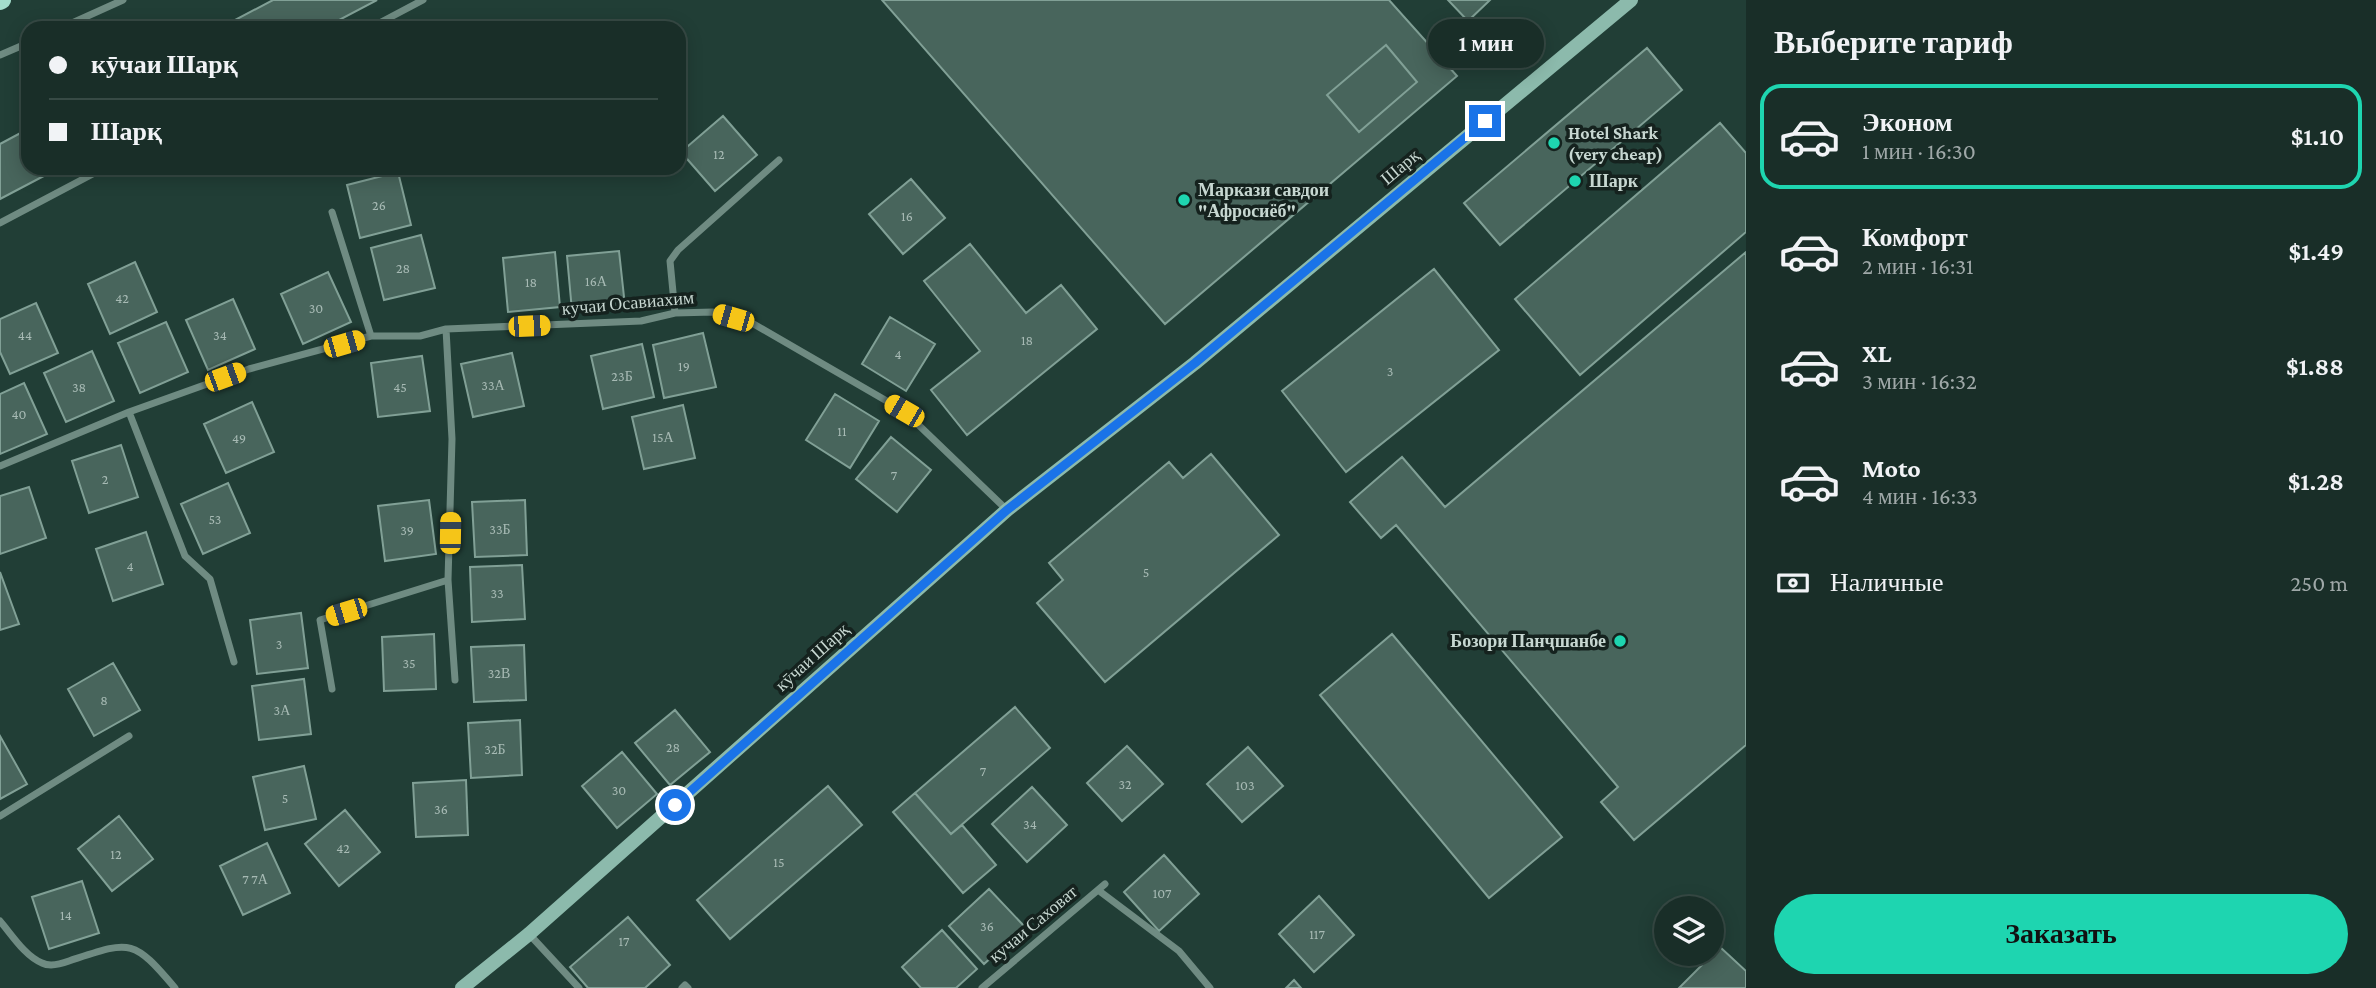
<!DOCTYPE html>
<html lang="ru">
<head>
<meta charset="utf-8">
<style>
  :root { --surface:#192e28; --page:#263a34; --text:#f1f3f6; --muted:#9fa8a8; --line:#374a45; --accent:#1ed5b0 }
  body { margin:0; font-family:"Crimson Pro",serif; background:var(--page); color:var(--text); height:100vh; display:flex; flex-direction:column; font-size:26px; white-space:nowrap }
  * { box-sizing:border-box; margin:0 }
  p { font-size:23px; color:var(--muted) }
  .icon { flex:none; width:38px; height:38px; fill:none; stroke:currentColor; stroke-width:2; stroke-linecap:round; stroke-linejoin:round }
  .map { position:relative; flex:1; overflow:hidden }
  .details { display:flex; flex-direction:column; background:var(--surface); width:630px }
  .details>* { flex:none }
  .top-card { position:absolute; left:21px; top:21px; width:665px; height:154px; border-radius:21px; box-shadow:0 4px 18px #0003,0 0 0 2px var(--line); display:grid; align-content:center; height:154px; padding:0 28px; background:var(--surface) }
  .controls { position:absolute; left:1654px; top:896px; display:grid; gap:14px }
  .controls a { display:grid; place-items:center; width:70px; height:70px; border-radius:50%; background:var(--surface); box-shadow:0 4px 18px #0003,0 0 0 2px var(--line); font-size:35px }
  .end { position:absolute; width:32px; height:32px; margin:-16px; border:9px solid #1a73e8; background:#fff; box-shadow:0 0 0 4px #fff }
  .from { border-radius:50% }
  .bubble { position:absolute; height:49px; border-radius:24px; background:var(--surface); box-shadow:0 4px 18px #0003,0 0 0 2px var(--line); font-size:23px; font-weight:600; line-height:49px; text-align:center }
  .car { position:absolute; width:21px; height:42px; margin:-21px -10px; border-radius:9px; box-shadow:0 0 5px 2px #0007; background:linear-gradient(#f5c518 24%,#345 0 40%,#f5c518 0 76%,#345 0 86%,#f5c518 0) }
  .top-card b { display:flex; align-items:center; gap:24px; height:66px; font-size:26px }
  .top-card b+b { border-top:2px solid var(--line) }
  .top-card i { width:18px; height:18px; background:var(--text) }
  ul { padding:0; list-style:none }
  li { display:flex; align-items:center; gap:21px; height:105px; margin:0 14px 10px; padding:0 14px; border:4px solid transparent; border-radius:21px }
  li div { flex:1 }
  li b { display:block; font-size:26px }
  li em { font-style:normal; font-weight:600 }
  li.on { border-color:var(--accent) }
  li>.icon { width:63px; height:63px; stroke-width:1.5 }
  h2 { padding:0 28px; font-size:32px; line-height:84px }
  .pay { display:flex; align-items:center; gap:18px; height:77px; padding:0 28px; font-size:26px }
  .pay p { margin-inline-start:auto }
  .cta { display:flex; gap:14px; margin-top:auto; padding:14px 28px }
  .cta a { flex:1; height:80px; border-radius:42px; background:var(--accent); color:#111; font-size:28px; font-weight:600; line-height:80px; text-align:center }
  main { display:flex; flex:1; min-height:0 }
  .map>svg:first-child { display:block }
</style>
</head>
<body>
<main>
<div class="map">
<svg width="1746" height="988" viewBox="0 0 1746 988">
  <rect width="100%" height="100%" fill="#213e36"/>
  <path fill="#48655c" stroke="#81a096" stroke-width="2" d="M273 0H377L324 28H220Z
    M882 0H1389L1457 76 1165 324Z
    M1448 0H1490L1468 21Z
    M1386 45 1417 82 1359 132 1327 95Z
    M1647 48 1682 90 1500 245 1464 203Z
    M723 116 757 155 715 191 681 152Z
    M1720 123 1746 153V232L1580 375 1515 299Z
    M28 129V168H59L0 199V144Z
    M398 172 411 225 360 238 347 185Z
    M911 179 945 218 903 254 869 214Z
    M421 235 435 288 384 300 371 248Z
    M970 244 1026 313 1061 285 1097 329 967 435 931 390 980 351 924 281Z
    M619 251 625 306 572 311 567 256Z
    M555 252 560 307 508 312 503 258Z
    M1746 252V745L1634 840 1601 802 1618 787 1396 525 1381 538 1350 502 1402 457 1445 507Z
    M135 262 157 312 110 334 88 284Z
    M1434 269 1499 350 1346 472 1282 391Z
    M328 272 351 322 303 344 281 294Z
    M233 299 255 349 208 370 186 320Z
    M36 303 58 353 10 374 0 352V319Z
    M890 317 935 344 906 391 862 364Z
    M166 322 188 372 140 393 118 343Z
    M703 333 716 387 664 398 653 345Z
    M642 344 654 397 603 409 591 356Z
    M92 351 114 401 66 422 44 373Z
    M512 353 524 406 473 417 461 364Z
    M422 356 430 411 378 417 371 363Z
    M24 383 47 434 0 454V394Z
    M835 394 879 421 850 468 806 440Z
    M252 402 274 452 226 473 204 424Z
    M683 405 695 458 644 469 632 417Z
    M891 437 931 470 897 512 856 479Z
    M121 445 138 497 89 513 72 461Z
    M1211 454 1279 535 1105 682 1037 603 1063 580 1049 563 1169 462 1183 478Z
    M228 483 250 533 203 554 181 504Z
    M29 487 46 538 0 554V496Z
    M429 500 436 554 385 561 378 506Z
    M525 500 527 555 475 557 472 502Z
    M146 532 163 584 113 601 96 549Z
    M522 565 525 619 472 622 470 567Z
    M0 572 19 624 0 630Z
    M301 613 308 668 257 674 250 620Z
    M434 634 436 689 384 691 382 637Z
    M1392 634 1562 837 1489 898 1320 695Z
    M524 645 526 700 474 702 471 647Z
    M113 663 140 710 94 736 68 689Z
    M304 679 311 734 259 740 252 686Z
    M1015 707 1050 748 951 834 915 793Z
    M675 710 710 752 670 785 635 743Z
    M520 720 522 775 471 778 468 723Z
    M0 736 27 784 0 799Z
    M1127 746 1163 784 1122 821 1087 783Z
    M1248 747 1283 786 1242 822 1207 784Z
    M622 752 657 794 617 828 582 786Z
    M304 766 316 819 265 830 253 777Z
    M466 780 468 835 416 837 413 783Z
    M828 786 862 825 730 939 697 900Z
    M1032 787 1067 825 1027 862 992 824Z
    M915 793 951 834 962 825 996 865 963 893 893 812Z
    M345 810 380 852 339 886 305 844Z
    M119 816 153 859 112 891 78 849Z
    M267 843 290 893 243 915 220 866Z
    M1164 855 1199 894 1159 931 1124 892Z
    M82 881 99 933 49 949 32 897Z
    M989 889 1025 927 984 964 949 926Z
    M1319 896 1354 935 1314 972 1279 934Z
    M628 917 670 965 645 988H588L570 967Z
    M942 930 977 969 956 988H921L902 967Z
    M1720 947 1746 971V988H1679Z
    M1294 980 1301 988H1286Z"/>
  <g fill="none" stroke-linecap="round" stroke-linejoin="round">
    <path stroke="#6f8b82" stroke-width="7" d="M61 28 123 0
      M370 28 423 0
      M0 55 28 43
      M332 212 371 336
      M0 223 104 168
      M675 313 670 261 678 250 779 160
      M446 329 452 439 448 580 455 680
      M129 412 185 556 210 579 234 662
      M0 466 129 412 249 369 371 336H420L446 329 641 321 675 313 713 312 752 323 904 411 1007 510
      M332 689 320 620 448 580
      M0 816 129 736
      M1098 890 1179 951 1210 988
      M0 921C12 935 25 956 42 963 50 967 61 964 69 961 130 941 132 937 175 988
      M529 934 579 988
      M682 988 685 985 688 988
      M982 988 1105 884"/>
    <path stroke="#8cbaac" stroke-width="14" d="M462 988 529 934 1007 510 1195 363 1631 0"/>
    <path stroke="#a3decc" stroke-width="18" d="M0 1 2 0"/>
  </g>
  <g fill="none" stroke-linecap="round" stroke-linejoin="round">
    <path stroke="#1a73e8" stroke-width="9" d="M675 805 1007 510 1195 363 1485 121"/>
  </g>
  <g fill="#1ed5b0" stroke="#15221e" stroke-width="2.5">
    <circle cx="1554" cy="143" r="7"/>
    <circle cx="1575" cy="181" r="7"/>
    <circle cx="1184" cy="200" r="7"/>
    <circle cx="1620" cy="641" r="7"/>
  </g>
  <g text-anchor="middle" stroke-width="7" stroke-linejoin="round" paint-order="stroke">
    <g font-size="14" fill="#a7bab4">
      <text x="719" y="159">12</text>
      <text x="379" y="210">26</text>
      <text x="907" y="221">16</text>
      <text x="403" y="273">28</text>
      <text x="596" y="286">16А</text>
      <text x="531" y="287">18</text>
      <text x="122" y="303">42</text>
      <text x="316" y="313">30</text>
      <text x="25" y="340">44</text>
      <text x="220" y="340">34</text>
      <text x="1027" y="345">18</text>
      <text x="898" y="359">4</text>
      <text x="684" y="371">19</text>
      <text x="1390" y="376">3</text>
      <text x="622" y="381">23Б</text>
      <text x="493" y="390">33А</text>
      <text x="79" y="392">38</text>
      <text x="400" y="392">45</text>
      <text x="19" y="419">40</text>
      <text x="842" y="436">11</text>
      <text x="663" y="442">15А</text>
      <text x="239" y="443">49</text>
      <text x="894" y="480">7</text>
      <text x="105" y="484">2</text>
      <text x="215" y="524">53</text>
      <text x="500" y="534">33Б</text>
      <text x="407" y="535">39</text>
      <text x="130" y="571">4</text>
      <text x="1146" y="577">5</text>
      <text x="497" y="598">33</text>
      <text x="279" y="649">3</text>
      <text x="409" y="668">35</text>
      <text x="499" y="678">32В</text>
      <text x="104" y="705">8</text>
      <text x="282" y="715">3А</text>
      <text x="673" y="752">28</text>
      <text x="495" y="754">32Б</text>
      <text x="983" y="776">7</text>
      <text x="1125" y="789">32</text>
      <text x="1245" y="790">103</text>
      <text x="619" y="795">30</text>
      <text x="285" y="803">5</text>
      <text x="441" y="814">36</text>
      <text x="1030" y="829">34</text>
      <text x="343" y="853">42</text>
      <text x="116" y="859">12</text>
      <text x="779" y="867">15</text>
      <text x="255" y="884">7 7А</text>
      <text x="1162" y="898">107</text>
      <text x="66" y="920">14</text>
      <text x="987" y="931">36</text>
      <text x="1317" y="939">117</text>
      <text x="624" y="946">17</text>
    </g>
    <g font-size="18" font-weight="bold" fill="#c7d7d1" stroke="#15221e" text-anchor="start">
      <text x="1568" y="139">Hotel Shark<tspan x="1568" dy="21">(very cheap)</tspan></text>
      <text x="1589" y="187">Шарк</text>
      <text x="1198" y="196">Маркази савдои<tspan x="1198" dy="21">"Афросиёб"</tspan></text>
      <text x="1606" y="647" text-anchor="end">Бозори Панҷшанбе</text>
    </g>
    <g font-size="18" fill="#c7d7d1" stroke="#15221e">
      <text transform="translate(1400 167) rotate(-40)" y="6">Шарқ</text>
      <text transform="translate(628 303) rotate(-5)" y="6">кучаи Осавиахим</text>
      <text transform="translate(812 657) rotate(-42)" y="6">кӯчаи Шарқ</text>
      <text transform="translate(1033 924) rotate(-40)" y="6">кучаи Саховат</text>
    </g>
  </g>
</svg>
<div class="controls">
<a><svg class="icon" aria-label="layers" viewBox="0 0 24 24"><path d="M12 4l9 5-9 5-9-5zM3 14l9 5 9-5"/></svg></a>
</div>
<i class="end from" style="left:675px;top:805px"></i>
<i class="end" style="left:1485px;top:121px"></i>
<div class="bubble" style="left:1428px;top:19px;width:116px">1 мин</div>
<i class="car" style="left:733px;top:318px;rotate:286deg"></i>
<i class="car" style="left:529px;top:326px;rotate:88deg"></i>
<i class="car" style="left:344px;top:344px;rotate:74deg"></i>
<i class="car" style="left:225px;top:377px;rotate:70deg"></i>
<i class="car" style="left:904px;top:411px;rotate:300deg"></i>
<i class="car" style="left:450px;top:533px;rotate:1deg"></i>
<i class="car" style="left:346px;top:612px;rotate:253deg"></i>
<div class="top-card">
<b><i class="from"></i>кӯчаи Шарқ</b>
<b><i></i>Шарқ</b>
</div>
</div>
<section class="details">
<h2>Выберите тариф</h2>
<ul>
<li class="on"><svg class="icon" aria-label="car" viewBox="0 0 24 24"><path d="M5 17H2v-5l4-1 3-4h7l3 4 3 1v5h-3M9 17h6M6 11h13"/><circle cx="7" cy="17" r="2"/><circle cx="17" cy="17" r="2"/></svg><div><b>Эконом</b><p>1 мин · 16:30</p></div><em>$1.10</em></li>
<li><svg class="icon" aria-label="car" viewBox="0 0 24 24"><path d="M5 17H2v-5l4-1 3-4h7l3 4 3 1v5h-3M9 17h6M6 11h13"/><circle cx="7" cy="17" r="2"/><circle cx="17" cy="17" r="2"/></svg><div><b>Комфорт</b><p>2 мин · 16:31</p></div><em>$1.49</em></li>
<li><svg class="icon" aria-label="car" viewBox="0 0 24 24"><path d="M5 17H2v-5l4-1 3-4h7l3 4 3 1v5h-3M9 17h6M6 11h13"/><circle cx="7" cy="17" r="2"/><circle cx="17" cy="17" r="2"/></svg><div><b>XL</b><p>3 мин · 16:32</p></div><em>$1.88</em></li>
<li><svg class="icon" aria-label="car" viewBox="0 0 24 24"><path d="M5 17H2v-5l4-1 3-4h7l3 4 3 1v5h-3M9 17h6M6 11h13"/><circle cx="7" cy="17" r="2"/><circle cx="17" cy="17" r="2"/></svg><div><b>Moto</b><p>4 мин · 16:33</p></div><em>$1.28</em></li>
</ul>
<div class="pay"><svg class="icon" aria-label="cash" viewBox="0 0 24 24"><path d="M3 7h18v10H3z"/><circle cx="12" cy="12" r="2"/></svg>Наличные<p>250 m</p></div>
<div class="cta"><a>Заказать</a></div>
</section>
</main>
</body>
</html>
